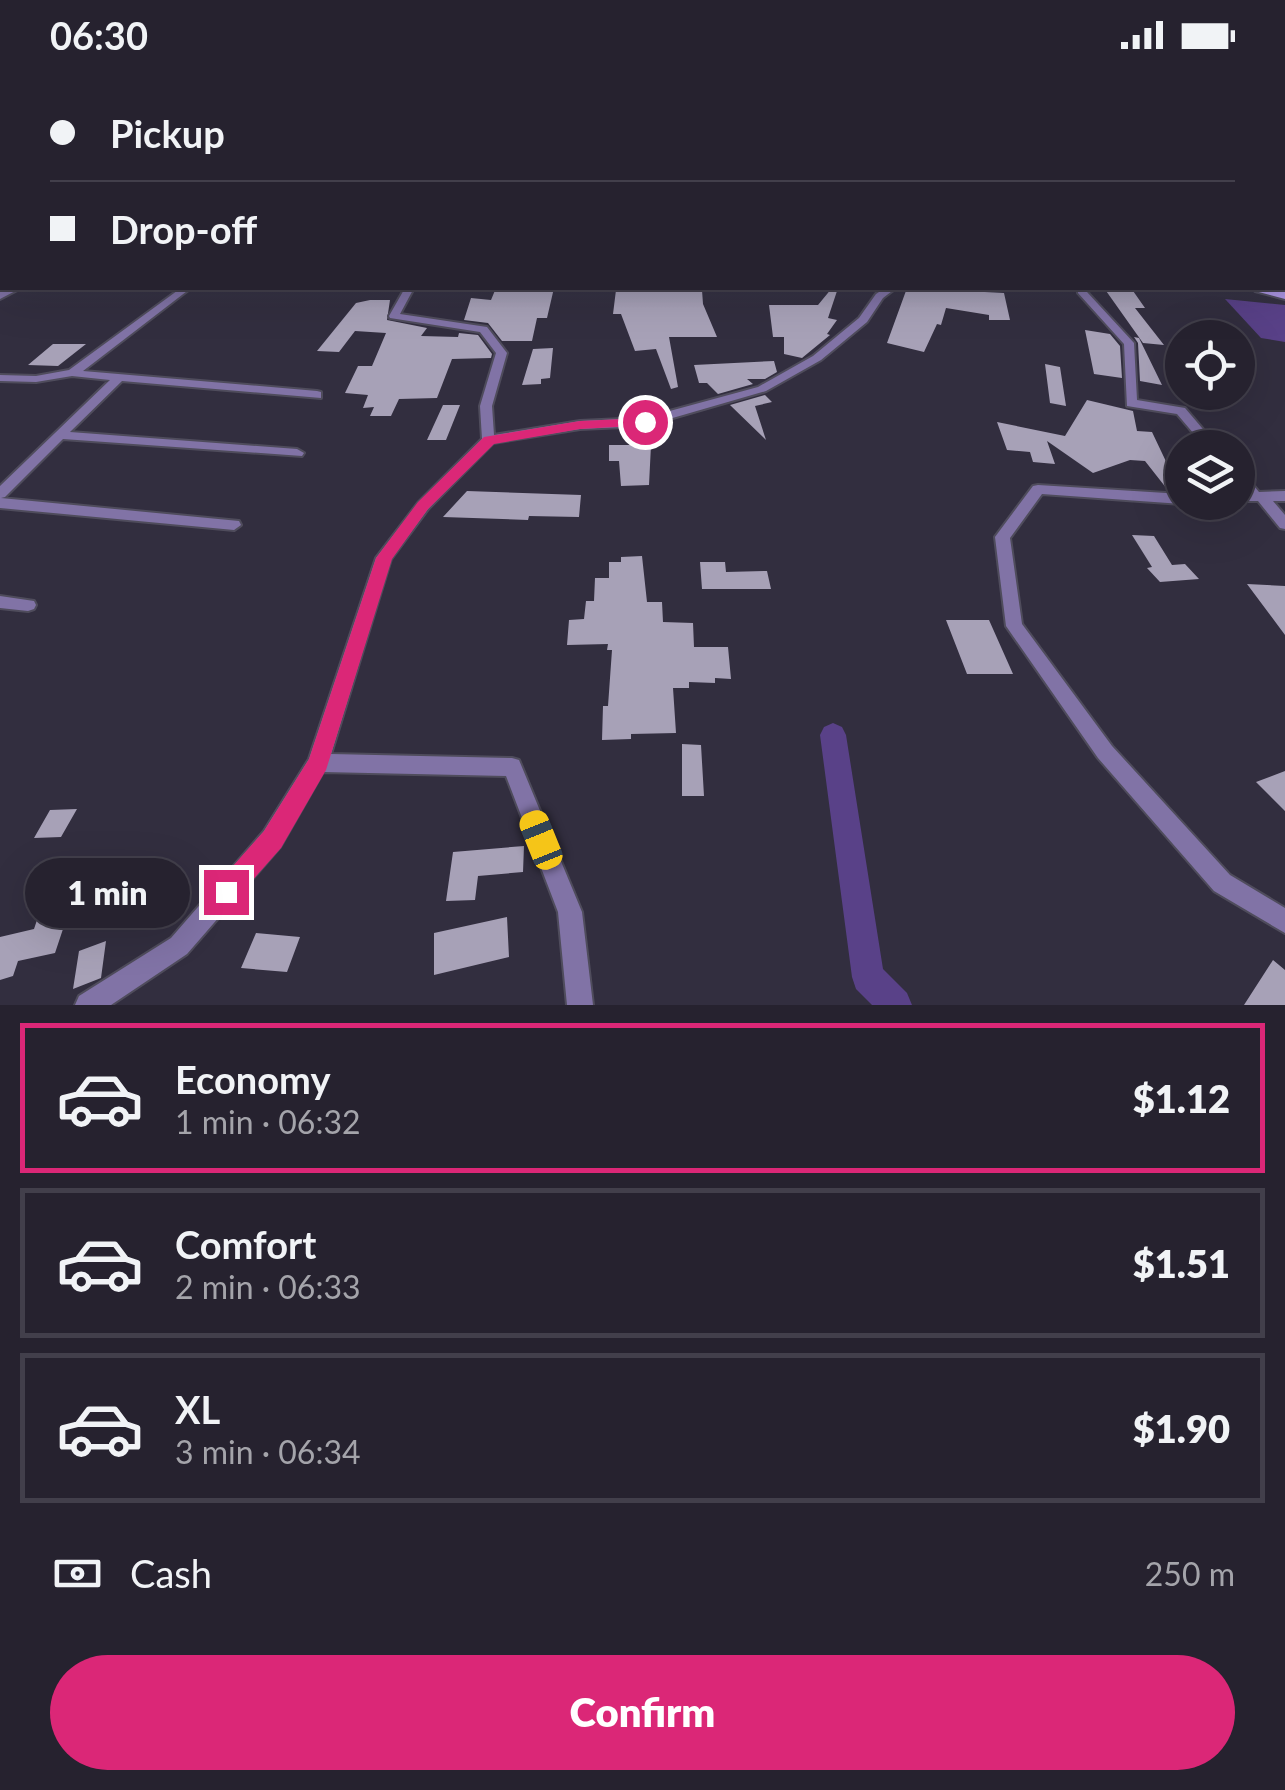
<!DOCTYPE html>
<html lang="en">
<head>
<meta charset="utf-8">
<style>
  :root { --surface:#26222f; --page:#322f3b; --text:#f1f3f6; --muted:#a4a4aa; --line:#423f4b; --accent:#db2777 }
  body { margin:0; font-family:Lato,sans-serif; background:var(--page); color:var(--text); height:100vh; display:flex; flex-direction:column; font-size:38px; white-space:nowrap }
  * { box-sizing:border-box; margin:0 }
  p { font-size:32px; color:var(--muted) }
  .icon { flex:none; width:55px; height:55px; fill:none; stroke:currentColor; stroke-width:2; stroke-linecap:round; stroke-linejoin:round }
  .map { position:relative; height:935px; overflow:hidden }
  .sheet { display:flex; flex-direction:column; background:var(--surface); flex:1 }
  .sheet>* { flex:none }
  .banner { position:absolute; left:0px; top:0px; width:1285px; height:220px; box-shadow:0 10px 40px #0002,0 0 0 2px var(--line); display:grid; align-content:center; height:220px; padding:0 50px; background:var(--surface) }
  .fabs { position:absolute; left:1165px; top:250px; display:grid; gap:20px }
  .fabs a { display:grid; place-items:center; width:90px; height:90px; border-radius:50%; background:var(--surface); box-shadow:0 10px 40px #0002,0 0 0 2px var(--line); font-size:50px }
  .end { position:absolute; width:45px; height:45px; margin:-22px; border:12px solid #db2777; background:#fff; box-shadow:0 0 0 5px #fff }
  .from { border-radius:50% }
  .bubble { position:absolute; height:70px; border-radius:35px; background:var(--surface); box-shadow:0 10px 40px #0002,0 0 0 2px var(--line); font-size:32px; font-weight:800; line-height:70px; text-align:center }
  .car { position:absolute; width:30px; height:60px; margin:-30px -15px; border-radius:12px; box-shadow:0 0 8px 2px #0007; background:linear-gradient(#f5c518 24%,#345 0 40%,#f5c518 0 76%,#345 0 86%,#f5c518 0) }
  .banner b { display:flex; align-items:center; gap:35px; height:95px; font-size:38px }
  .banner b+b { border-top:2px solid var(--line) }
  .banner i { width:25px; height:25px; background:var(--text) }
  ul { padding:18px 0 0; list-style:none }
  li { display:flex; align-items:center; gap:30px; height:150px; margin:0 20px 15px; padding:0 30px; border:5px solid var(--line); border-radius:0px }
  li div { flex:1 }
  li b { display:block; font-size:38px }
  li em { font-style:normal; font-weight:800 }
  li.active { border-color:var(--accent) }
  li>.icon { width:90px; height:90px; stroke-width:1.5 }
  .pay { display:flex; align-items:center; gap:25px; height:110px; padding:0 50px; font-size:38px }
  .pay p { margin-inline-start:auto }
  .cta { display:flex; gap:20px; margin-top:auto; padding:20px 50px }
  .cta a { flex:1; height:115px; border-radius:60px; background:var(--accent); color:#fff; font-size:40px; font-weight:800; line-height:115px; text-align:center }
  .status { display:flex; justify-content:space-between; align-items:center; height:70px; padding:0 50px; background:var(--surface); direction:ltr }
  .status svg { height:28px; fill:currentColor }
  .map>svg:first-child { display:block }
</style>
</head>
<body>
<div class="status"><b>06:30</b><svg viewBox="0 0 49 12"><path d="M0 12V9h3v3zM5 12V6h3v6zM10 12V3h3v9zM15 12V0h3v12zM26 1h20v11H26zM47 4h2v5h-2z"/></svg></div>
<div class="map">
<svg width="1285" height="935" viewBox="0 0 1285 935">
  <rect width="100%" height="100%" fill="#322e3f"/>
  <path fill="#594188" d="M1225 229 1285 235V272L1261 268Z"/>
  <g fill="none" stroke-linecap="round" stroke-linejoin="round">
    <path fill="#594188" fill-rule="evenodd" d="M833 653 842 657 846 665 883 899 907 923 912 935H872L856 919 852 907 820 665 824 657Z"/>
  </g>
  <path fill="#a7a1b7" d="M496 218H554L547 248H537L532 271H502L488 253 464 250 471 228 491 230Z
    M625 218 702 220 703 234 717 267H669L678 317 671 319 656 279 635 281 621 244H613L616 220Z
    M832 218H838L828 248 837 250 827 264 830 265 802 288 784 284V267H773L769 235H818Z
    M907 218 1004 223 1010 250H989V245L946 238 941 255 937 254 924 282 887 273Z
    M1104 218H1131L1145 238H1135L1164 275 1143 273Z
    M370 230H390L387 250 427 258 421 266 458 267 459 263 478 265 492 284 491 288 452 289 437 328 399 329 391 346H370L374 337 363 338 368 325 345 323 358 296H372L386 263 355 261 339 282 317 281 356 233Z
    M1085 260 1110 264 1120 276 1122 308 1094 304Z
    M1134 267 1139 268 1162 315 1140 311 1138 273Z
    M53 274H86L58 296 28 295Z
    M553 278 550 308 541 309V314L522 315 533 279Z
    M774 291 777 302 765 309H747L753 314 718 324 707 313H699L694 295Z
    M1045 294 1060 297 1066 336 1050 333Z
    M765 325 772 332 755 336 766 370 730 335Z
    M1087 330 1133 341 1137 361 1152 362 1171 402H1182V420L1167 419 1145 391 1130 390 1093 403 1047 371 1055 394 1033 392 1030 382 1007 380 997 352 1065 366Z
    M443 335H460L446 370H427Z
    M609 375H651L649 415 621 416 619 391H609Z
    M467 421 581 425 579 447 529 446 528 450 443 447Z
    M1132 465 1154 466 1172 495 1185 494 1199 509 1160 512 1147 498 1152 497Z
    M642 486 647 532H662L663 552 693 553 694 577H728L731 609 715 608V613L689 612V618H673L676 663 631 664V669L602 670 603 636H608L612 580H607L608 574 567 575 569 550 584 549 586 531H594L595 508H609V492H621V487Z
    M700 492H725L726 502 767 501 771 519H702Z
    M1247 514 1285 516V565Z
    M946 550H989L1013 604H967Z
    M682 674 701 675 704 726H682Z
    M1285 701V741L1256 712Z
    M77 739 61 767 34 768 50 740Z
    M524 776 523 802 478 806 475 830 446 831 453 782Z
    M74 826 55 883 18 891 13 906 0 910V867L34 859 43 832Z
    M507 847 509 887 434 905V863Z
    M256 863 300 867 287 902 241 898Z
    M106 871 101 908 73 919 79 881Z
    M1273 890 1285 900V935H1244Z"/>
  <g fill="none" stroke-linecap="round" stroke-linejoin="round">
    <defs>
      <path id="street" d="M1282 108H1285V112H1282Z
        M0 153H2V158H0Z
        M0 164 2 165V169L0 170Z
        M1282 196H1285V202H1282Z
        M10 218H21L0 229V222Z
        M181 218H191L83 301 317 321 321 322V328L122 311 70 362 297 379 304 383 302 386 63 369 5 427 1 428 239 451 241 455 234 460 0 438V416L110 310 72 306 36 312 0 311V305L36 306 69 300Z
        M405 218H414L400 244 487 257 507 283 492 336 494 365 580 351 644 348 758 317 813 286 859 248 876 224 885 218H896L883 228 867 252 821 290 766 321 645 356 580 359 493 373 428 439 391 489 331 684 512 688 519 690 582 842 593 935H567L558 842 506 706 323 702 280 777 187 884 111 935H75L79 926 171 868 264 761 309 689 376 488 418 433 482 369 480 336 496 283 480 262 390 248 389 246Z
        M1082 218H1094L1087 222 1134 273 1137 330 1185 338 1219 378H1206L1177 344 1127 336 1124 274 1078 223V219Z
        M1238 402 1243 403 1259 422 1285 421V431H1273L1285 445V459L1280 458 1258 431H1238V423L1244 422 1238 414Z
        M1038 415 1182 424V432H1186L1182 434 1042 424 1010 468 1022 554 1112 676 1230 805 1285 838V863L1214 821 1098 688 1006 556 995 467 1033 416Z
        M0 526 34 531 36 535 34 539 28 541 0 538Z"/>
      <path id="secondary" d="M1253 218 1285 221V229L1255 221Z"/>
    </defs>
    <use href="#street" stroke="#4f4c5c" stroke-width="4"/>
    <use href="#secondary" stroke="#4f4c5c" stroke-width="4"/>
    <use href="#street" fill="#8173a6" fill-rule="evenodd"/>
    <use href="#secondary" fill="#af97e8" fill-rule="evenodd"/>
  </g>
  <linearGradient id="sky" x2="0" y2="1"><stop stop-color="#1c1923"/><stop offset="0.45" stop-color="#494c63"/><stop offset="1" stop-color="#494c63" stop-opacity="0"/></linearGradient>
  <rect width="1285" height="238" fill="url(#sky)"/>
  <path fill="#db2777" d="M645 348 650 349V355L580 359 494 374 428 439 392 489 326 700 281 778 234 831 226 835 217 831 213 822 217 814 264 761 309 689 376 488 418 432 484 367 580 351Z"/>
</svg>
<div class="fabs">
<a><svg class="icon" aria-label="locate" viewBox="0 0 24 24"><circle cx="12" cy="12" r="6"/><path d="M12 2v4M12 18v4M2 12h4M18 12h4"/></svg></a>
<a><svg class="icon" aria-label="layers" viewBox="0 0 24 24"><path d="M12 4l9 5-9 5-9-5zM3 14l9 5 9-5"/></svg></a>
</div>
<i class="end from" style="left:645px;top:352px"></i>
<i class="end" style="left:226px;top:822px"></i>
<div class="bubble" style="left:25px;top:788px;width:165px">1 min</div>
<i class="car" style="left:541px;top:770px;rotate:338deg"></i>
<div class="banner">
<b><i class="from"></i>Pickup</b>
<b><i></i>Drop-off</b>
</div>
</div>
<section class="sheet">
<ul>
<li class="active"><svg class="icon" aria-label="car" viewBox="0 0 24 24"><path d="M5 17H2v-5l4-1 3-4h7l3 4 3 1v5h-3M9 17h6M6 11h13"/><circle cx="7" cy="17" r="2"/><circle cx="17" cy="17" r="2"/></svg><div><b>Economy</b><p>1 min · 06:32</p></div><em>$1.12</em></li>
<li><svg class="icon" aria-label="car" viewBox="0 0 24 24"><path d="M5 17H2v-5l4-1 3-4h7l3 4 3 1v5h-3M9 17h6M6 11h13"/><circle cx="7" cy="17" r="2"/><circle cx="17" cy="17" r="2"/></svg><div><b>Comfort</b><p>2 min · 06:33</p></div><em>$1.51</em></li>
<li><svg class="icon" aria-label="car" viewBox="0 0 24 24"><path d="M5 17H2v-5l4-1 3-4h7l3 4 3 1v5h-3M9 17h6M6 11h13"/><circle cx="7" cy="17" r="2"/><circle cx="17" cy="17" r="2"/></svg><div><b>XL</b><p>3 min · 06:34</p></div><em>$1.90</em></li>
</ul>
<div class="pay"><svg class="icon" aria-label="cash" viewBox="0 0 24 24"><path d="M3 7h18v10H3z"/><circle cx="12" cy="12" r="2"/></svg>Cash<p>250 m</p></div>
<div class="cta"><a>Confirm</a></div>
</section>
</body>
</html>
